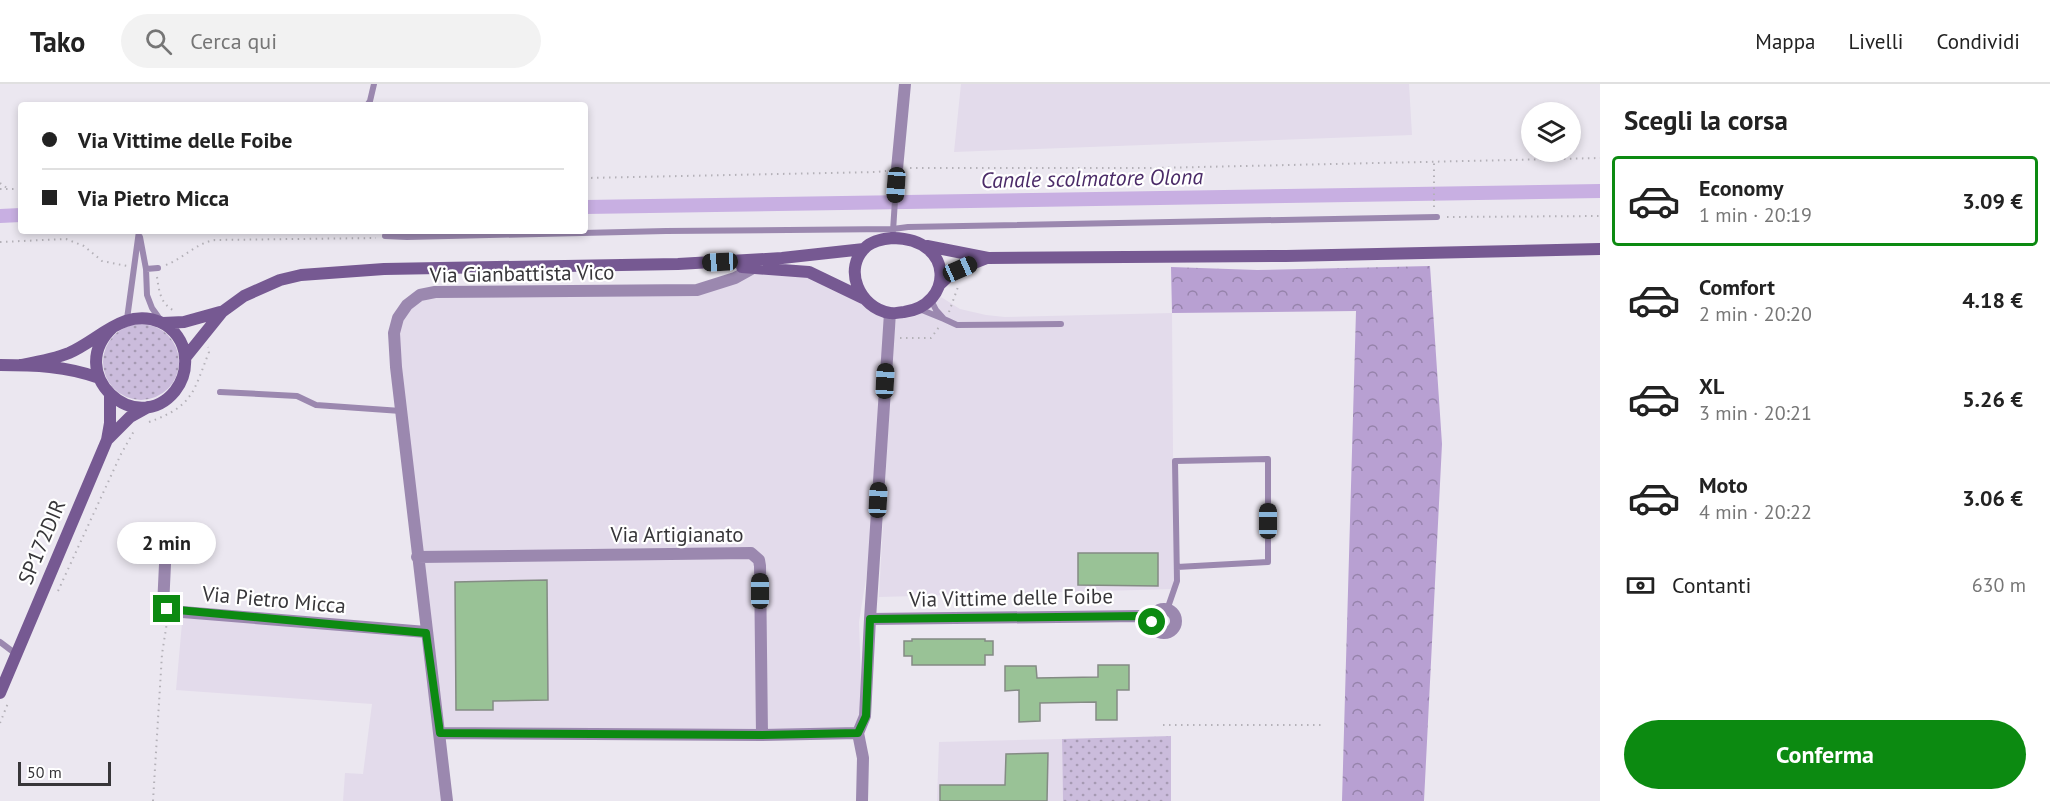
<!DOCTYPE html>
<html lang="it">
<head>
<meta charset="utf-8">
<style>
  :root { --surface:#fff; --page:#f2f2f2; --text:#222; --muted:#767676; --line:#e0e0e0; --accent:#0c8a11 }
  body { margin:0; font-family:"PT Sans",sans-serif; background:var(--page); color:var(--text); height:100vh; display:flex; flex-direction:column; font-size:22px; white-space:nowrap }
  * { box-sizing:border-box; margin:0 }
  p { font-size:20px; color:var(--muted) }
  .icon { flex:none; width:33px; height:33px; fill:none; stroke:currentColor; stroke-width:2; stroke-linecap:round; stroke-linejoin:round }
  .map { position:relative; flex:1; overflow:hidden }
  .panel { display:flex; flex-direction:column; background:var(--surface); width:450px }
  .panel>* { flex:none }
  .top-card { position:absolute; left:18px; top:18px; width:570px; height:132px; border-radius:6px; box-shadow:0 3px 9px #0003; display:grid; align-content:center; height:132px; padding:0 24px; background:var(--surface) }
  .fabs { position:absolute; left:1521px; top:18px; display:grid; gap:12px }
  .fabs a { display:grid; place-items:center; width:60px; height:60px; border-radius:50%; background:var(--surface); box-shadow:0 3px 9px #0003; font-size:30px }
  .scale { position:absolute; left:18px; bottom:15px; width:93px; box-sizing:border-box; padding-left:6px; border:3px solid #373639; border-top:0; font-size:16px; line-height:21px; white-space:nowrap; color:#373639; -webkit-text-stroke:4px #fff; paint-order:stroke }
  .end { position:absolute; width:27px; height:27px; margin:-14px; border:8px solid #0c8a11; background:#fff; box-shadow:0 0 0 3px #fff }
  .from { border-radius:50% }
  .bubble { position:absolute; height:42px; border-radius:21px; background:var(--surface); box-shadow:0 3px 9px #0003; font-size:20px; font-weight:700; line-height:42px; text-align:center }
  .car { position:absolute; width:18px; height:36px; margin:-18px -9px; border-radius:8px; box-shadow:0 0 4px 2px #0007; background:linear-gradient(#222 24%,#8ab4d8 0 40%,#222 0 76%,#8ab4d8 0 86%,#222 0) }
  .top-card b { display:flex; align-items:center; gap:21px; height:57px; font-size:22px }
  .top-card b+b { border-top:2px solid var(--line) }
  .top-card i { width:15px; height:15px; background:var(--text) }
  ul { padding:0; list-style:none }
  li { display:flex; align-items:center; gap:18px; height:90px; margin:0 12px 9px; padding:0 12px; border:3px solid transparent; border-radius:6px }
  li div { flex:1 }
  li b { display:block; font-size:22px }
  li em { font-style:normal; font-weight:700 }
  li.selected { border-color:var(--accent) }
  li>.icon { width:54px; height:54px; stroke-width:1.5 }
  h2 { padding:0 24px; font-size:27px; line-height:72px }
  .pay { display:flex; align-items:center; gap:15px; height:66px; padding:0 24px; font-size:22px }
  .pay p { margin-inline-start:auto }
  .cta { display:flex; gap:12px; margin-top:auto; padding:12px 24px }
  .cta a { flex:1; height:69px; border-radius:36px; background:var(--accent); color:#fff; font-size:24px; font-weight:700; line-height:69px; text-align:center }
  header { display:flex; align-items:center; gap:36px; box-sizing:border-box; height:84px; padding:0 30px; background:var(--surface); border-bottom:2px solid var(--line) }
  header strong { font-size:28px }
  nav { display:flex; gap:33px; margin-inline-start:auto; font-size:21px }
  .search { width:420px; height:54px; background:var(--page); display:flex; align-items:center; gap:15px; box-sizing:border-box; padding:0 21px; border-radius:33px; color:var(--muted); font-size:22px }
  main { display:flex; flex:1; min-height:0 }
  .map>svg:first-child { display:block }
</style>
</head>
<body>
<header>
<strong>Tako</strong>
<div class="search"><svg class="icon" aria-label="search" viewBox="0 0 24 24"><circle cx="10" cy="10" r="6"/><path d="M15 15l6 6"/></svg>Cerca qui</div>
<nav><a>Mappa</a><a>Livelli</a><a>Condividi</a></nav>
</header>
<main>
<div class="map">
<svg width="1600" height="717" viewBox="0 0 1600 717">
  <defs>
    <pattern id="grass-dots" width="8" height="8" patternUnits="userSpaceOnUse" patternTransform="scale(1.5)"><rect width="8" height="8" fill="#cbbcdc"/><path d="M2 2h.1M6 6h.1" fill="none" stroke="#a69ab3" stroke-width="1.8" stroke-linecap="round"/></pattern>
    <pattern id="forest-crowns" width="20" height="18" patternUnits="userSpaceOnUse" patternTransform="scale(1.5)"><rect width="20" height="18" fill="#b8a0d2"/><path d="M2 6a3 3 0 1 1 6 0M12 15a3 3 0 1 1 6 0" fill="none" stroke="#9683ab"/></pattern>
  </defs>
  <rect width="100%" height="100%" fill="#ebe7f0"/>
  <path fill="#e3dbeb" d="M961 0H1409L1412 51 954 68Z
    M809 188 890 229 871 463 859 538 862 626 858 649 439 655 446 717H343L345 689 363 690 372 620 176 606 183 528 426 548 394 249 420 211 697 206 745 190Z
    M941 213 960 225 986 231 1005 233 1172 229 1174 505 879 513 892 272 896 235 914 233 929 224Z
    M1062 655 1063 717H937L939 658Z"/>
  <path fill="url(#grass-dots)" d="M103 278a38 38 0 1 1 76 0a38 38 0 1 1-76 0Z
    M1171 652V717H1063L1062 655Z"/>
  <path fill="url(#forest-crowns)" d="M1430 182 1442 360 1424 717H1342L1356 227 1172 229 1171 183 1257 186Z"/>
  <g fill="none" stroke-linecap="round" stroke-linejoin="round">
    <path stroke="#c8afe2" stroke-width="14" d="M585 123 1600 107
      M0 132 21 131"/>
  </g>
  <path fill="#99c296" stroke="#848b84" stroke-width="1.5" d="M1078 469H1158V502L1078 501Z
    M547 496 548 616 493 617V626H456L455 498Z
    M912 555H985V557H993V571H985V581H912V572H904V557H912Z
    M1098 581H1129V606H1117V636H1096V618L1040 619V637L1019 638V606L1005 607V582H1036L1037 594 1098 593Z
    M1048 669 1047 717H940V701H1005L1006 670Z"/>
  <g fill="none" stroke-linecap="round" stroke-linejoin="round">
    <path stroke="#b4b1b8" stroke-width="2" stroke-dasharray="1.5 4.5" stroke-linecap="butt" d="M910 84H1155L1600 74
      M585 94 875 88 886 87
      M0 99 7 104
      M0 105H21
      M1434 123V76
      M1447 133 1600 132
      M0 158 66 155 84 162 102 177 127 182
      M166 181C184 174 196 159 215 156L376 154
      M157 193C159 206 160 219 173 226
      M949 228 959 200
      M900 254H931L939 243
      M149 338C193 322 193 309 209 268L208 263
      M58 507 121 370 134 347
      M0 639 8 619
      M1163 641H1323
      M153 717 162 570 167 538"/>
    <path stroke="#9b88af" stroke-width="6" d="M367 21 370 17 374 0
      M893 147 897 85
      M385 152 407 153 666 147 893 145 908 143 1437 133
      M140 153 146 185 147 211 152 224 162 238
      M146 185 158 184
      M917 224 944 235 936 226 931 216
      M127 235 139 147
      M944 235 957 241 1061 240
      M220 308 297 312 316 321 401 327
      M1167 526 1177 497 1175 377 1268 375V478L1177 483
      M0 558 16 570"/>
    <path stroke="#9b88af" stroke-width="12" d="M897 85 905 0
      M417 473 751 469 759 476 760 482 762 651
      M165 480 163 523 170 527 426 548
      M1152 537a12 12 0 1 1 24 0a12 12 0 1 1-24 0Z
      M870 535 1141 532 1152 534
      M440 649 762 651 858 649
      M447 717 396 283 394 249 398 234 407 221 420 211 435 208 697 206 735 194 753 184
      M862 717 863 674 858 649 865 632 870 535 890 229"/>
    <path stroke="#765992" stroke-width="12" d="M893 154C956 155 953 222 904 228 900 228 894 230 890 229 860 225 841 184 867 162 874 156 884 155 893 154Z
      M927 162 988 174 1286 172 1600 165
      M742 183 809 188 863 214
      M939 201 954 187 987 174
      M163 239 184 238 220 228
      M185 274 222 228 244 212 280 196 301 191 384 185 678 180 782 174 864 165
      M0 281C33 281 67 282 99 294
      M21 281C37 278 54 275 69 269 99 256 125 223 160 238 174 244 184 258 185 273 186 285 183 297 175 307 136 355 63 289 113 243
      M108 355 130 333 148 323
      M0 609 107 356 110 339V311"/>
  </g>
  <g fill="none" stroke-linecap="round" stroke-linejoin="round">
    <path stroke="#0c8a11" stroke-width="8" d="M167 525 426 549 440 649 762 651 858 649 866 632 870 535 1141 532 1152 534V538"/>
  </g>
  <g text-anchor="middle" stroke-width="4.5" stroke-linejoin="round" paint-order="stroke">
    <g font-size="21" fill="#373639" stroke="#fff">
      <text transform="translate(522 190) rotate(-1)" y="7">Via Gianbattista Vico</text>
      <text x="677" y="458">Via Artigianato</text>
      <text transform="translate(42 458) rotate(-67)" y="7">SP172DIR</text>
      <text transform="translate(1011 514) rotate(-1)" y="7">Via Vittime delle Foibe</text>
      <text transform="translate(274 516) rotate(5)" y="7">Via Pietro Micca</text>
    </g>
    <g font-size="22" font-style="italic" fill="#4b2b68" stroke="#fff">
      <text transform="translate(1092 94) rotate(-1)" y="8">Canale scolmatore Olona</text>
    </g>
  </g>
</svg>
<div class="fabs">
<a><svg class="icon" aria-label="layers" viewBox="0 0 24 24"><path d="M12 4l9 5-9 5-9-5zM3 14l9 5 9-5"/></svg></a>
</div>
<div class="scale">50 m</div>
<i class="end from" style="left:1152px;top:538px"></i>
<i class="end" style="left:167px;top:525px"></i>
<div class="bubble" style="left:117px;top:438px;width:99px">2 min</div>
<i class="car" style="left:896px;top:101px;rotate:184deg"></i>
<i class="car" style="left:720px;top:178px;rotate:267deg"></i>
<i class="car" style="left:960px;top:185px;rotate:66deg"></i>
<i class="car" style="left:885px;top:297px;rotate:3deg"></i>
<i class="car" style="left:878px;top:416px;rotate:3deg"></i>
<i class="car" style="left:1268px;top:437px;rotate:0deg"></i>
<i class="car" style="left:760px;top:507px;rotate:0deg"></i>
<div class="top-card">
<b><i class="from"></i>Via Vittime delle Foibe</b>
<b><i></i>Via Pietro Micca</b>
</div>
</div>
<section class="panel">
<h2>Scegli la corsa</h2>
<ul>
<li class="selected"><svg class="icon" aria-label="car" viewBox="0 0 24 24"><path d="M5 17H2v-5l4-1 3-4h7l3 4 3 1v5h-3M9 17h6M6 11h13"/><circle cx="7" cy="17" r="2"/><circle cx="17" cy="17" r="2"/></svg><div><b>Economy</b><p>1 min · 20:19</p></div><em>3.09 €</em></li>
<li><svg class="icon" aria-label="car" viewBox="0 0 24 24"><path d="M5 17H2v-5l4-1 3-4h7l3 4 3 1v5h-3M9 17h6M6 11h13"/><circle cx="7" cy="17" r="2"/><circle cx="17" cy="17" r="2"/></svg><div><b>Comfort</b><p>2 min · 20:20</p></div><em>4.18 €</em></li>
<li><svg class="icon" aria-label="car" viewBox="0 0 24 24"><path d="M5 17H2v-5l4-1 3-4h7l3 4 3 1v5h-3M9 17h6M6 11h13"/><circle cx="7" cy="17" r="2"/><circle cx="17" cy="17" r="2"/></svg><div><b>XL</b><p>3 min · 20:21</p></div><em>5.26 €</em></li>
<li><svg class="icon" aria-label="car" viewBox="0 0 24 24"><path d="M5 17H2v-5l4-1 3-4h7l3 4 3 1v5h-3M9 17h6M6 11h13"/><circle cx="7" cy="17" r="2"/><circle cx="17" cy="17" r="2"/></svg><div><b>Moto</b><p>4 min · 20:22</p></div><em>3.06 €</em></li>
</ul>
<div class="pay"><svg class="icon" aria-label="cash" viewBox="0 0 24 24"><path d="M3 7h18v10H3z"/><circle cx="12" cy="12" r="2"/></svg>Contanti<p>630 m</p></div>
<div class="cta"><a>Conferma</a></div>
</section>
</main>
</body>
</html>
